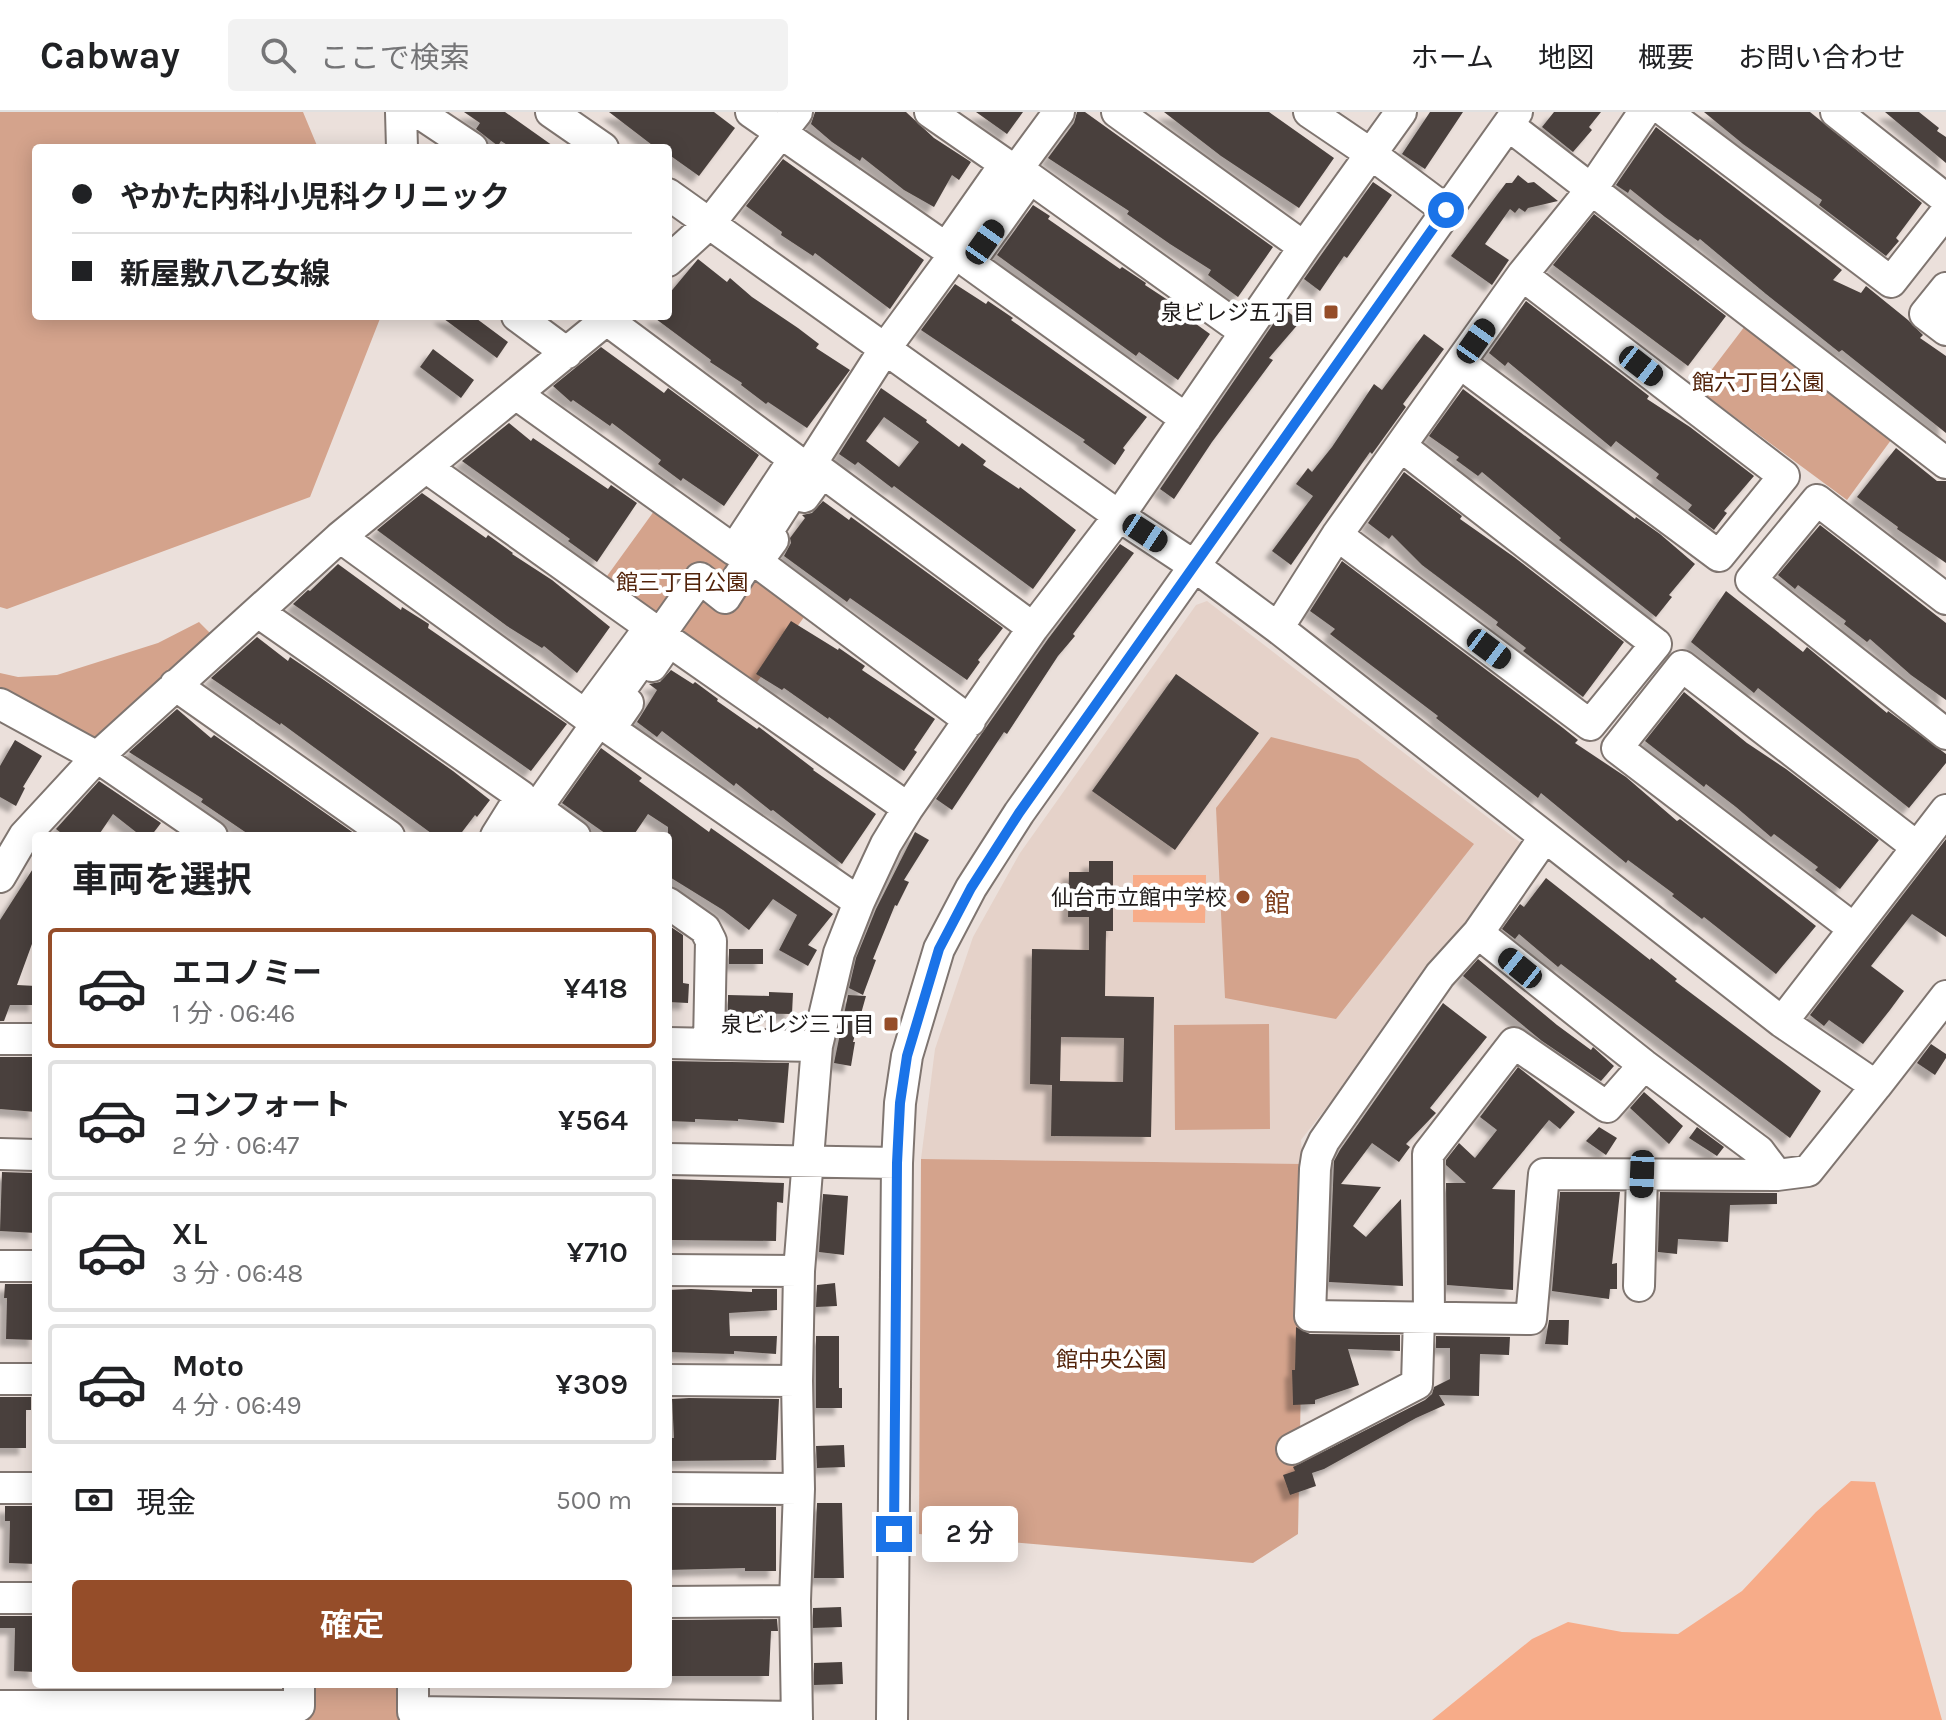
<!DOCTYPE html>
<html lang="ja">
<head>
<meta charset="utf-8">
<style>
  :root { --surface:#fff; --page:#f2f2f2; --text:#202124; --muted:#757577; --line:#e0e0e0; --accent:#954d29 }
  body { margin:0; font-family:Karla,"Noto Sans JP",sans-serif; background:var(--page); color:var(--text); height:100vh; display:flex; flex-direction:column; font-size:30px; white-space:nowrap }
  * { box-sizing:border-box; margin:0 }
  p { font-size:26px; color:var(--muted) }
  .icon { flex:none; width:44px; height:44px; fill:none; stroke:currentColor; stroke-width:2; stroke-linecap:round; stroke-linejoin:round }
  .map { position:relative; flex:1; overflow:hidden }
  .drawer { position:absolute; left:32px; top:720px; width:640px; height:856px; display:flex; flex-direction:column; background:var(--surface); border-radius:8px; box-shadow:0 4px 20px #0003 }
  .drawer>* { flex:none }
  .banner { position:absolute; left:32px; top:32px; width:640px; height:176px; border-radius:8px; box-shadow:0 4px 20px #0003; display:grid; align-content:center; height:176px; padding:0 40px; background:var(--surface) }
  .end { position:absolute; width:36px; height:36px; margin:-18px; border:10px solid #1a73e8; background:#fff; box-shadow:0 0 0 4px #fff }
  .from { border-radius:50% }
  .bubble { position:absolute; height:56px; border-radius:8px; background:var(--surface); box-shadow:0 4px 20px #0003; font-size:26px; font-weight:600; line-height:56px; text-align:center }
  .car { position:absolute; width:24px; height:48px; margin:-24px -12px; border-radius:10px; box-shadow:0 0 6px 2px #0007; background:linear-gradient(#222 24%,#8ab4d8 0 40%,#222 0 76%,#8ab4d8 0 86%,#222 0) }
  .banner b { display:flex; align-items:center; gap:28px; height:76px; font-size:30px }
  .banner b+b { border-top:2px solid var(--line) }
  .banner i { width:20px; height:20px; background:var(--text) }
  ul { padding:0; list-style:none }
  li { display:flex; align-items:center; gap:24px; height:120px; margin:0 16px 12px; padding:0 24px; border:4px solid var(--line); border-radius:8px }
  li div { flex:1 }
  li b { display:block; font-size:30px }
  li em { font-style:normal; font-weight:600 }
  li.selected { border-color:var(--accent) }
  li>.icon { width:72px; height:72px; stroke-width:1.5 }
  h2 { padding:0 40px; font-size:36px; line-height:96px }
  .pay { display:flex; align-items:center; gap:20px; height:88px; padding:0 40px; font-size:30px }
  .pay p { margin-inline-start:auto }
  .cta { display:flex; gap:16px; margin-top:auto; padding:16px 40px }
  .cta a { flex:1; height:92px; border-radius:8px; background:var(--accent); color:#fff; font-size:32px; font-weight:600; line-height:92px; text-align:center }
  header { display:flex; align-items:center; gap:48px; box-sizing:border-box; height:112px; padding:0 40px; background:var(--surface); border-bottom:2px solid var(--line) }
  header strong { font-size:38px }
  nav { display:flex; gap:44px; margin-inline-start:auto; font-size:28px }
  .search { width:560px; height:72px; background:var(--page); display:flex; align-items:center; gap:20px; box-sizing:border-box; padding:0 28px; border-radius:8px; color:var(--muted); font-size:30px }
  .map>svg:first-child { display:block }
</style>
</head>
<body>
<header>
<strong>Cabway</strong>
<div class="search"><svg class="icon" aria-label="search" viewBox="0 0 24 24"><circle cx="10" cy="10" r="6"/><path d="M15 15l6 6"/></svg>ここで検索</div>
<nav><a>ホーム</a><a>地図</a><a>概要</a><a>お問い合わせ</a></nav>
</header>
<div class="map">
<svg width="1946" height="1608" viewBox="0 0 1946 1608">
  <defs>
    <filter id="shadow"><feDropShadow dx="-7" dy="7" stdDeviation="2" flood-color="#0004"/></filter>
  </defs>
  <rect width="100%" height="100%" fill="#ebe0db"/>
  <path fill="#e5d2c9" d="M1207 489 1521 731 1523 745 1301 1028 1303 1052 921 1047 935 937 973 825 1020 741 1196 493Z"/>
  <path fill="#d4a38c" d="M0 0H303L318 36H36V204H381L310 385 7 497 0 495Z
    M1748 210 1894 324 1847 388 1697 277Z
    M657 395 807 501 752 577 602 471Z
    M199 510 210 521 87 635 0 587V561L18 565 57 563 158 531Z
    M1271 625 1358 647 1474 732 1336 907 1225 886 1216 696Z
    M1269 912 1270 1017 1175 1018 1174 913Z
    M921 1047 1303 1052 1305 1068 1298 1422 1253 1451 919 1422Z
    M304 1572H404L417 1608H287Z"/>
  <path fill="#f7ac89" d="M1133 763H1206L1205 811 1133 810Z
    M1851 1369 1875 1370 1942 1608H1432L1532 1527 1568 1510 1622 1520 1678 1522 1742 1479 1816 1400Z"/>
  <path fill="#4a413d" fill-rule="evenodd" filter="url(#shadow)" d="M464 0H505L556 36H512L501 29 498 34 476 17 480 11Z
    M609 0H714L735 16 699 64 668 42V36H656Z
    M815 0H906L934 26 971 50 959 68 952 63 934 95 904 78 862 45 860 49 832 30 811 12Z
    M976 0H1023L1007 22Z
    M1077 0H1085L1273 135 1238 185 1208 163 1211 158 1170 132 1127 102 1129 99 1048 46 1074 11Z
    M1164 0H1269L1334 46 1299 96 1221 44Z
    M1430 0H1463L1425 57 1402 42Z
    M1554 0H1601L1589 15 1592 18 1573 40 1542 15Z
    M1704 0H1810L1922 91 1896 126 1899 129 1886 144 1819 93 1822 88 1743 32Z
    M1885 0H1919L1939 16 1937 19 1946 25V51Z
    M1656 15 1842 158 1833 168 1861 181 1866 174 1908 208 1923 223 1920 226 1946 244V321L1842 238 1839 240 1766 182 1700 127 1698 129 1665 105 1630 77 1628 81 1616 73Z
    M783 47 924 148 890 197 815 141 813 144 781 123 782 120 746 94Z
    M1518 63 1528 71 1534 70 1558 89 1528 96 1525 100 1519 96 1515 101 1510 97 1485 132 1509 148 1492 173 1451 144 1506 71H1512Z
    M1373 70 1392 83 1347 146 1344 144 1320 179 1304 167Z
    M1033 93 1050 104 1048 107 1120 157 1122 155 1146 171 1145 173 1180 196 1178 199 1210 222 1178 268 1139 240 1136 244 997 143Z
    M1594 102 1726 204 1688 254 1553 153Z
    M698 147 727 170 730 166 752 185 798 216 819 232 816 236 850 258 807 316 768 290 766 292 741 273 742 271 710 250 711 248 652 204H668V183Z
    M955 172 986 192 988 189 1013 206 1011 208 1147 305 1123 336 1125 338 1115 353 1083 330 1085 328 921 218Z
    M1526 189 1649 284 1647 287 1690 315 1754 364 1724 399 1727 401 1714 418 1688 398 1692 393 1656 366 1659 362 1616 329 1611 335 1508 250 1505 254 1489 241Z
    M1284 196 1300 210 1269 246 1273 248 1212 330 1174 387 1160 377Z
    M440 204H473L508 230 497 246Z
    M1424 222 1444 237 1403 292 1406 295 1372 342 1370 340 1291 453 1272 439 1313 384 1296 372 1308 356 1312 360 1332 335 1374 272 1382 278Z
    M601 235 664 281 668 276 759 343 724 394 683 366 681 369 658 352 661 348 612 311 610 314 573 288 571 290 553 274Z
    M433 237 474 268 461 286 420 255Z
    M881 276 927 308 926 310 959 335 962 331 986 349 983 353 1019 377 1020 375 1076 418 1033 477 894 374 892 376 858 350 855 353 839 342ZM884 305 919 330 899 355 866 329Z
    M1463 277 1635 407 1636 405 1660 422 1695 452 1669 483 1672 485 1656 505 1559 428 1561 426 1482 360 1478 364 1456 348 1459 345 1429 324Z
    M509 311 531 329 533 326 608 377 611 373 637 391 597 450 568 429 570 427 462 349Z
    M1896 336 1937 369H1946V451L1897 417 1898 415 1857 385Z
    M1404 360 1462 404 1460 407 1514 445 1624 530 1583 585 1523 539 1526 536 1496 513 1498 510 1422 453 1392 423 1389 427 1368 411Z
    M422 381 486 426 488 423 513 441 512 442 552 468 610 515 577 561 544 534 542 536 507 514 377 418Z
    M823 389 849 408 851 405 1003 516 978 548 980 550 967 568 850 486 847 490 784 444 791 431 790 426 805 406 802 403 812 401Z
    M1820 413 1946 511V588L1911 563 1870 527 1867 530 1844 512 1846 509 1798 473 1795 477 1778 463Z
    M1120 432 1134 441 1073 522 1075 524 1058 544 1007 622 1004 620 952 698 936 687 1048 527Z
    M1342 449 1563 616 1578 628 1575 631 1626 665 1677 709 1680 707 1816 814 1776 862 1704 805 1702 807 1672 784 1674 782 1628 748 1626 751 1541 681 1538 686 1436 606 1438 604 1330 522 1335 517 1310 499Z
    M338 452 401 498 402 495 429 512 428 516 567 612 531 659 293 492 308 478 310 479Z
    M1726 479 1803 540 1807 535 1887 601 1888 599 1946 642V651L1909 696 1758 576 1754 581 1691 530Z
    M791 509 838 538 839 536 865 554 862 558 935 607 914 638 917 640 904 659 829 605 828 607 784 576 782 578 756 562Z
    M257 525 288 549 290 545 324 568 453 659 490 688 477 705 475 703 459 724H435L281 611 280 613 211 566Z
    M671 558 693 572 695 570 718 587 717 589 757 617 759 615 814 657 813 658 876 702 842 752 773 698 771 699 736 671 734 674 662 619 657 625 637 610 657 578 649 572 660 570Z
    M1176 562 1259 621 1175 738 1092 679Z
    M1684 580 1747 631 1786 657 1879 728 1840 777 1815 758 1818 755 1774 722 1771 725 1736 695 1706 672 1704 675 1645 629Z
    M177 597 211 626 214 623 358 724H251L201 690 203 687 129 640Z
    M15 628 42 644 23 675 25 676 16 694 0 685V654Z
    M601 636 642 666 639 669 709 720 711 716 833 802 808 833 817 838 808 854 779 838 797 803 773 787 749 818 723 798 668 764V715L648 702 633 724H609L562 691Z
    M99 669 161 711 151 724H141L113 702 98 724H65L56 717Z
    M915 720 929 728 904 768 909 770 897 794 895 793 873 847 876 848 863 883 849 876 856 846 876 797Z
    M1946 727V825L1912 802 1871 854 1904 879 1890 898 1863 932 1829 908 1824 914 1810 903Z
    M1089 749H1113V819H1106L1105 884 1154 885 1151 1025 1051 1024 1052 973 1030 972 1032 837 1089 838V805H1068L1069 760H1089ZM1061 925 1124 926 1123 970 1060 969Z
    M36 752V821L17 873 36 874V893H10L4 909H0V808Z
    M1546 766 1650 848 1651 846 1677 867 1675 869 1821 979 1790 1026 1561 852 1558 855 1519 822 1515 827 1502 817 1520 792 1524 795Z
    M668 813 683 823V871L689 872 688 891 668 890Z
    M729 837H763V852H729Z
    M1478 847 1557 913 1591 938 1593 935 1614 954 1601 969 1542 929 1463 864Z
    M769 880 793 881 792 902 728 901V883L769 884Z
    M848 883 866 884 853 930H855L851 954 834 951Z
    M1443 891 1487 925 1430 996 1436 1001 1406 1032 1410 1035 1399 1050 1372 1031 1341 1072 1381 1075 1353 1114 1366 1125 1401 1087 1403 1174 1329 1170 1334 1049 1340 1038Z
    M1931 932 1946 942V946L1935 963 1917 951Z
    M0 945H36V1000L0 997Z
    M668 949 789 951 784 1011 738 1007V1009L695 1007V1010L668 1009Z
    M1518 955 1575 1000 1560 1017 1549 1008 1492 1077 1515 1078 1513 1178 1447 1173 1446 1071H1466L1446 1053V1048L1459 1031 1475 1046 1497 1018 1480 1005Z
    M1644 980 1683 1014 1669 1032 1630 996Z
    M1599 1015 1617 1026 1606 1043 1586 1029Z
    M1697 1015 1724 1035 1717 1044 1689 1026Z
    M2 1060 34 1061 36 1121 0 1119Z
    M672 1067 784 1071 783 1091 777 1090 776 1129 668 1128V1110H671Z
    M1560 1080H1620L1612 1152 1617 1151V1177H1610L1609 1187 1552 1179Z
    M1660 1080 1777 1081V1092L1730 1093 1728 1130 1678 1127 1677 1142 1658 1140Z
    M823 1082 848 1084 844 1143 819 1140Z
    M835 1171 837 1194 816 1195 817 1173Z
    M5 1172H36V1228L6 1227 7 1186H4Z
    M691 1177 752 1180V1177H777V1198L729 1201 730 1224H777L776 1242 734 1239V1242L668 1240V1178Z
    M1549 1208H1569L1568 1233 1545 1232Z
    M1296 1215 1310 1222 1400 1223V1239L1348 1237 1359 1273 1315 1288V1292L1293 1293 1292 1258H1295Z
    M816 1224H839V1276H842V1296H816Z
    M1436 1224 1510 1225 1509 1243 1480 1242 1479 1284 1439 1283 1445 1293 1416 1306 1324 1357 1312 1361 1316 1374 1290 1383 1283 1363 1295 1359 1293 1355 1425 1288 1432 1282 1434 1275 1450 1267V1236H1436Z
    M0 1285H31V1298H26V1336H0Z
    M689 1286 779 1287 776 1348 668 1349V1326H674L672 1287Z
    M844 1333 845 1355 817 1356 816 1334Z
    M817 1391H842L844 1466H814Z
    M5 1394H34L36 1452 9 1451 10 1409H5Z
    M668 1395H776V1459H745V1456L668 1458Z
    M841 1495 842 1515 813 1516V1496Z
    M0 1504H36V1560L14 1559 15 1516H0Z
    M777 1507 778 1519H771L769 1564H668L671 1508Z
    M842 1550 843 1572 814 1573V1551Z"/>
  <g fill="none" stroke-linecap="round" stroke-linejoin="round">
    <defs>
      <path id="minor" d="M401 0 402 36
        M418 0 472 36
        M551 0 603 36
        M751 0 946 136 1005 52 930 0
        M1117 0 1304 135
        M1309 0 1371 42 1446 98
        M1666 0 1891 170 1946 100
        M1836 0 1946 87
        M1508 13 1946 351
        M668 82 1119 404 1193 453 1278 516 1782 910 1876 974 1946 884
        M668 149 710 111 797 0
        M1946 176 1925 202 1946 218
        M517 204 567 241
        M1460 251 1719 444 1784 364 1522 163
        M516 282 734 438 794 347 607 208
        M1186 307 969 151 1030 66 1245 220
        M804 385 822 360 1033 516
        M1337 423 1590 613 1656 532 1402 335
        M340 425 585 603 650 515 427 356
        M773 428 757 450 970 609
        M1946 487 1817 388 1751 468 1946 622
        M258 500 521 684 496 724
        M1278 516 1337 423 1522 163 1591 78 1644 0
        M652 554 669 529 908 696
        M175 573 389 724
        M628 591 610 617 859 790
        M0 592 97 645 212 724
        M517 724 700 466 725 486 884 238 1059 0
        M536 724 549 705 575 724
        M1544 726 1478 821 1440 863 1324 1029 1317 1044 1315 1057 1310 1204 1531 1207 1544 1062 1777 1063 1808 1059 1876 974
        M0 765 24 724 97 645 340 425 611 204
        M668 791 705 817 711 829 709 932
        M1853 816 1617 636 1682 554 1917 735
        M1478 821 1644 953 1759 1039 1777 1063
        M1782 910 1946 698
        M0 927H36
        M668 931 817 934
        M0 1042 36 1043
        M668 1047 897 1051
        M0 1154H36
        M668 1158 799 1159
        M1639 1174 1642 1062
        M1429 1206 1428 1042 1514 931 1607 995 1644 953
        M0 1267H36
        M668 1268 797 1269
        M1292 1337 1417 1272 1419 1205
        M0 1376H36
        M668 1376 799 1377
        M0 1486H36
        M668 1490 795 1489
        M413 1572V1600L797 1605
        M0 1594H299V1572
        M797 1608 795 1489 799 1377 797 1269 799 1159 817 934 839 841 859 790 886 732 908 696 1033 516 1119 404 1304 135 1401 0
        M892 1608 897 1051 900 991 907 944 939 837 971 776 1019 701 1517 0"/>
    </defs>
    <use href="#minor" stroke="#7f7570" stroke-width="34"/>
    <use href="#minor" stroke="#fff" stroke-width="30"/>
  </g>
  <g fill="none" stroke-linecap="round" stroke-linejoin="round">
    <path stroke="#1a73e8" stroke-width="10" d="M894 1422 897 1051 900 991 907 944 939 837 971 776 1019 701 1446 98"/>
  </g>
  <g fill="#954d29" stroke="#fff" stroke-width="3">
    <rect x="1323" y="192" width="16" height="16" rx="4"/>
    <circle cx="1243" cy="785" r="8"/>
    <rect x="883" y="904" width="16" height="16" rx="4"/>
  </g>
  <g text-anchor="middle" stroke-width="8" stroke-linejoin="round" paint-order="stroke">
    <g font-size="22" fill="#1d1918" stroke="#fff" text-anchor="end">
      <text x="1315" y="208">泉ビレジ五丁目</text>
      <text x="1227" y="793">仙台市立館中学校</text>
      <text x="875" y="920">泉ビレジ三丁目</text>
    </g>
    <g font-size="22" fill="#52230a" stroke="#fff">
      <text x="1758" y="278">館六丁目公園</text>
      <text x="682" y="478">館三丁目公園</text>
      <text x="1111" y="1255">館中央公園</text>
    </g>
    <g font-size="26" fill="#7f3f1d" stroke="#fff">
      <text x="1277" y="800">館</text>
    </g>
  </g>
</svg>
<i class="end from" style="left:1446px;top:98px"></i>
<i class="end" style="left:894px;top:1422px"></i>
<div class="bubble" style="left:922px;top:1394px;width:96px">2 分</div>
<i class="car" style="left:985px;top:130px;rotate:35deg"></i>
<i class="car" style="left:1476px;top:229px;rotate:35deg"></i>
<i class="car" style="left:1641px;top:254px;rotate:128deg"></i>
<i class="car" style="left:1145px;top:421px;rotate:123deg"></i>
<i class="car" style="left:1489px;top:537px;rotate:127deg"></i>
<i class="car" style="left:1520px;top:856px;rotate:309deg"></i>
<i class="car" style="left:1642px;top:1062px;rotate:182deg"></i>
<div class="banner">
<b><i class="from"></i>やかた内科小児科クリニック</b>
<b><i></i>新屋敷八乙女線</b>
</div>
<section class="drawer">
<h2>車両を選択</h2>
<ul>
<li class="selected"><svg class="icon" aria-label="car" viewBox="0 0 24 24"><path d="M5 17H2v-5l4-1 3-4h7l3 4 3 1v5h-3M9 17h6M6 11h13"/><circle cx="7" cy="17" r="2"/><circle cx="17" cy="17" r="2"/></svg><div><b>エコノミー</b><p>1 分 · 06:46</p></div><em>¥418</em></li>
<li><svg class="icon" aria-label="car" viewBox="0 0 24 24"><path d="M5 17H2v-5l4-1 3-4h7l3 4 3 1v5h-3M9 17h6M6 11h13"/><circle cx="7" cy="17" r="2"/><circle cx="17" cy="17" r="2"/></svg><div><b>コンフォート</b><p>2 分 · 06:47</p></div><em>¥564</em></li>
<li><svg class="icon" aria-label="car" viewBox="0 0 24 24"><path d="M5 17H2v-5l4-1 3-4h7l3 4 3 1v5h-3M9 17h6M6 11h13"/><circle cx="7" cy="17" r="2"/><circle cx="17" cy="17" r="2"/></svg><div><b>XL</b><p>3 分 · 06:48</p></div><em>¥710</em></li>
<li><svg class="icon" aria-label="car" viewBox="0 0 24 24"><path d="M5 17H2v-5l4-1 3-4h7l3 4 3 1v5h-3M9 17h6M6 11h13"/><circle cx="7" cy="17" r="2"/><circle cx="17" cy="17" r="2"/></svg><div><b>Moto</b><p>4 分 · 06:49</p></div><em>¥309</em></li>
</ul>
<div class="pay"><svg class="icon" aria-label="cash" viewBox="0 0 24 24"><path d="M3 7h18v10H3z"/><circle cx="12" cy="12" r="2"/></svg>現金<p>500 m</p></div>
<div class="cta"><a>確定</a></div>
</section>
</div>
</body>
</html>
